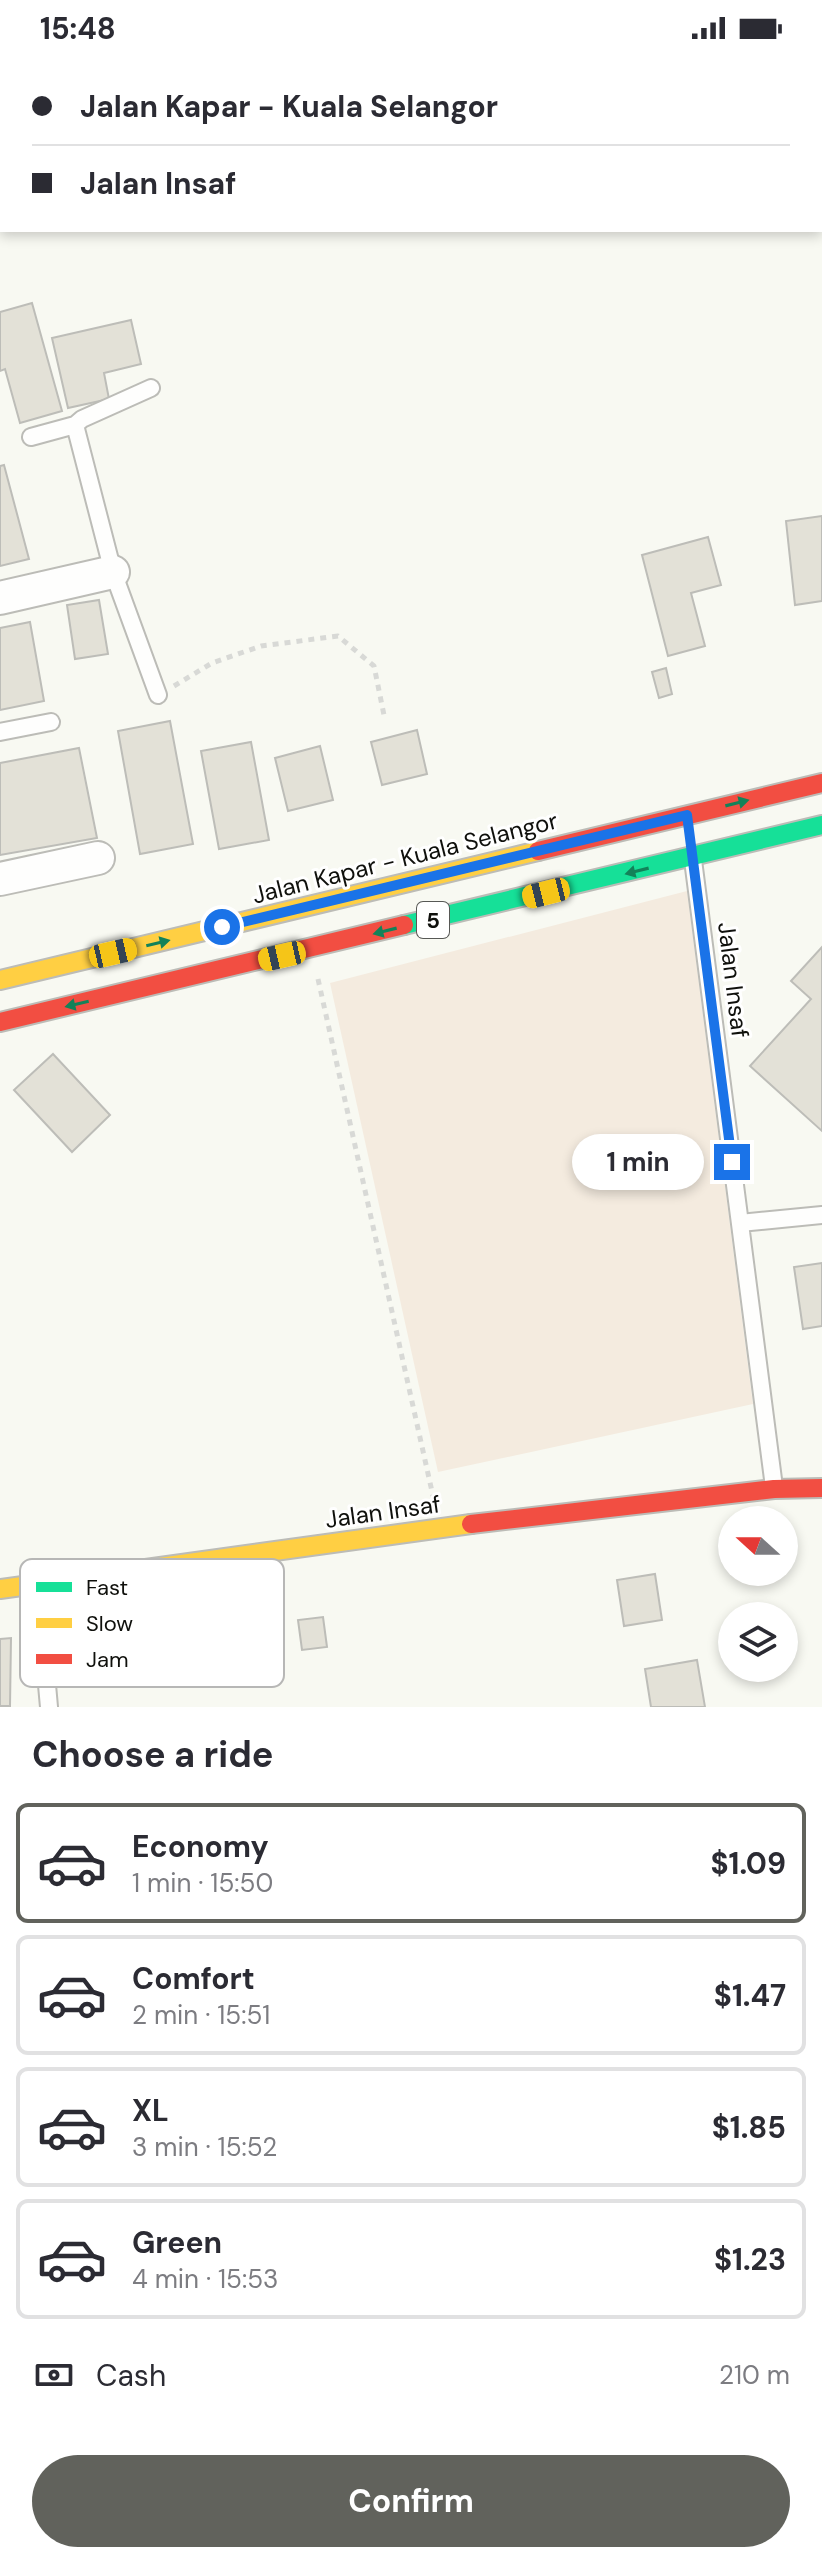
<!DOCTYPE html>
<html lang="en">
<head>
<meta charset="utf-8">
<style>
  :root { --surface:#fff; --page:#f7f7f7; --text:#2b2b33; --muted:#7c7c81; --line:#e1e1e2; --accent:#61625c }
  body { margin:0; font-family:"DM Sans",sans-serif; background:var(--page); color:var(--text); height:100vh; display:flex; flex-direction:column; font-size:30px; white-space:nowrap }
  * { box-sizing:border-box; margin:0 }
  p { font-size:26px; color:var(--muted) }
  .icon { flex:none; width:44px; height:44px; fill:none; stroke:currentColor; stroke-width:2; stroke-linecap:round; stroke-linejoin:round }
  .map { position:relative; height:1651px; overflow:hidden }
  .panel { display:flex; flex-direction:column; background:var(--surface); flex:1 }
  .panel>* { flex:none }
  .banner { position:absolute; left:0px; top:0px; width:822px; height:176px; box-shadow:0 4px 12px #0003; display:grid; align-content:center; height:176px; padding:0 32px; background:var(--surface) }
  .needle { width:52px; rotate:291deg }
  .fabs { position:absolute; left:718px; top:1450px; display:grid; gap:16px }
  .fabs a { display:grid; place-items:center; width:80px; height:80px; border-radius:50%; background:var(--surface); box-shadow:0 4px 12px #0003; font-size:40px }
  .end { position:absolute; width:36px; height:36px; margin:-18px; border:10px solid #1a73e8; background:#fff; box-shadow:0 0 0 4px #fff }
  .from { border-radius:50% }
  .bubble { position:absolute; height:56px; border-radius:28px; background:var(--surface); box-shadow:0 4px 12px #0003; font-size:26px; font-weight:700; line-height:56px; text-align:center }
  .car { position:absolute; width:24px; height:48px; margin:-24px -12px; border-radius:10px; box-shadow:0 0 6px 2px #0007; background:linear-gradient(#f5c518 24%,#345 0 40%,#f5c518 0 76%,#345 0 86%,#f5c518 0) }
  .banner b { display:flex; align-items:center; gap:28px; height:76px; font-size:30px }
  .banner b+b { border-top:2px solid var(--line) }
  .banner i { width:20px; height:20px; background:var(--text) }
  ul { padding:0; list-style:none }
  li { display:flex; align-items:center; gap:24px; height:120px; margin:0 16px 12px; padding:0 16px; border:4px solid var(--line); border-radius:12px }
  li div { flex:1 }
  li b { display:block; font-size:30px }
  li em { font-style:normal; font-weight:700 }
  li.selected { border-color:var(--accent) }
  li>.icon { width:72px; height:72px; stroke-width:1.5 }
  h2 { padding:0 32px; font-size:36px; line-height:96px }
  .pay { display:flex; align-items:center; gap:20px; height:88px; padding:0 32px; font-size:30px }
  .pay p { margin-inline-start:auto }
  .action { display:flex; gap:16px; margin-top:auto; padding:16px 32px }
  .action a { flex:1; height:92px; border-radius:48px; background:var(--accent); color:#fff; font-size:32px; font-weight:700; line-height:92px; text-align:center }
  .status { display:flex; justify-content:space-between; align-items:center; height:56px; padding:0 40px; background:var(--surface); direction:ltr }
  .status svg { height:22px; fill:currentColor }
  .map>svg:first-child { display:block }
</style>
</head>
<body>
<div class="status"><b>15:48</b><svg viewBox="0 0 49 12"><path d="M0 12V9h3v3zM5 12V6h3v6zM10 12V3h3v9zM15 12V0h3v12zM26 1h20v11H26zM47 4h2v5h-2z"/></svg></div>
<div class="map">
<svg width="822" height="1651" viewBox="0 0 822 1651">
  <rect width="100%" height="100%" fill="#f8f9f2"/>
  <path fill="#f4ebdf" d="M687 835 753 1348 438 1416 330 927Z"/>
  <path fill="#e3e1d7" stroke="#bdbdb8" stroke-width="2" d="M32 247 62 355 20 367 5 313 0 315V256Z
    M131 264 141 308 104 317 109 343 68 352 52 282Z
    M4 409 29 503 0 510V410Z
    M822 460V545L795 549 786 465Z
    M708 481 721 529 691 537 705 590 668 600 642 499Z
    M99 544 108 598 75 603 67 549Z
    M30 566 44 645 0 654V572Z
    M666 612 672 638 659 642 652 616Z
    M170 665 193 788 140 798 118 675Z
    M417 674 427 718 382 729 371 686Z
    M251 686 269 784 219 793 201 695Z
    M320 690 333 744 288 755 275 702Z
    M79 692 97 782 0 799V707Z
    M822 891V1075L750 1010 811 943 791 925Z
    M53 998 110 1059 72 1096 14 1034Z
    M822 1207V1270L803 1273 794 1211Z
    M655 1518 662 1564 624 1570 617 1524Z
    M323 1561 327 1591 302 1594 298 1564Z
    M11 1582 10 1650H0V1583Z
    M697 1604 705 1651H651L645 1613Z"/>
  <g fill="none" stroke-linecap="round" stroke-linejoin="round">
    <defs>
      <path id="lane" d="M75 369 113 516 158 639
        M31 381 75 369 82 363 151 332
        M0 676 51 666
        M693 804 774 1431
        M740 1167 822 1159
        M38 1529 49 1651"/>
      <path id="street" d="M0 542 113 516
        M0 823 98 802"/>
      <path id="fast" d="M404 869 822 769"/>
      <path id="slow" d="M0 924 538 795
        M0 1533 471 1468"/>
      <path id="jam" d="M538 795 822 727
        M0 966 404 869
        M471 1468 774 1433 822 1432"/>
    </defs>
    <use href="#lane" stroke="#bcbcb7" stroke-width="20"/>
    <use href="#street" stroke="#bcbcb7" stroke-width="36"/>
    <use href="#fast" stroke="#bcbcb7" stroke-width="22"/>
    <use href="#slow" stroke="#bcbcb7" stroke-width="22"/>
    <use href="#jam" stroke="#bcbcb7" stroke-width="22"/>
    <path stroke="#d8d9d6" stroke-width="5" stroke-dasharray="6 6" stroke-linecap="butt" d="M174 630 212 607 261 590 338 580 374 610 385 664
      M318 923 433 1440"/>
    <use href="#lane" stroke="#fefefd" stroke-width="16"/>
    <use href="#street" stroke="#fefefd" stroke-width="32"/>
    <use href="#fast" stroke="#16e098" stroke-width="18"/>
    <use href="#slow" stroke="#ffcf43" stroke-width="18"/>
    <use href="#jam" stroke="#f24e42" stroke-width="18"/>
  </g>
  <defs><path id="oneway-solid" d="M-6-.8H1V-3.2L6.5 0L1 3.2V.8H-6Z" transform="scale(2)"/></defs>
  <g fill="#138259">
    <use href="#oneway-solid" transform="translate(737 747) rotate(-14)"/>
    <use href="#oneway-solid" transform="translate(637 815) rotate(166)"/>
    <use href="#oneway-solid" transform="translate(385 875) rotate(166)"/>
    <use href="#oneway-solid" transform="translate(158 887) rotate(-13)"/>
    <use href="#oneway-solid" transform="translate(77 948) rotate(167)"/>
  </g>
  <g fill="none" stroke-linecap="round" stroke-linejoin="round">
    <path stroke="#1a73e8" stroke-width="10" d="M222 871 687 759 732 1106"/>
  </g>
  <g text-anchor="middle" stroke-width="6" stroke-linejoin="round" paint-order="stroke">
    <rect fill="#fff" stroke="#575855" stroke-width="2" x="417" y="846" width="32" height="36" rx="6"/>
    <g font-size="22" font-weight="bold" fill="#0f100c">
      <text x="433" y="872">5</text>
    </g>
    <g font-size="24" fill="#0f100c" stroke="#fff">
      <text transform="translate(405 802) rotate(-14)" y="8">Jalan Kapar - Kuala Selangor</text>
      <text transform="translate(733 924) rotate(83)" y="8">Jalan Insaf</text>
      <text transform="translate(383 1456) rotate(-8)" y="8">Jalan Insaf</text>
    </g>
  </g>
  <rect x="20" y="1503" width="264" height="128" rx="12" fill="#fff" stroke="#b7b7b6" stroke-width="2"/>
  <rect x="36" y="1526" width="36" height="10" fill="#16e098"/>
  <rect x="36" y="1562" width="36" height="10" fill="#ffcf43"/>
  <rect x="36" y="1598" width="36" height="10" fill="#f24e42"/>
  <g font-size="22" fill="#0f100c">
    <text x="86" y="1539">Fast</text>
    <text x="86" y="1575">Slow</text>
    <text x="86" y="1611">Jam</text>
  </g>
</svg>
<div class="fabs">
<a><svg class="needle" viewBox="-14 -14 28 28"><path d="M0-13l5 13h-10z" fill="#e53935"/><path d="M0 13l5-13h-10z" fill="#7c7c81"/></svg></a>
<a><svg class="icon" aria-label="layers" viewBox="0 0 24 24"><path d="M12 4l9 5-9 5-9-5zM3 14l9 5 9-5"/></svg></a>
</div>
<i class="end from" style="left:222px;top:871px"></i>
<i class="end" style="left:732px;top:1106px"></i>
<div class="bubble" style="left:572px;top:1078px;width:132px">1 min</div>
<i class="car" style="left:546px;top:837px;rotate:256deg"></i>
<i class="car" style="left:113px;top:897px;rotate:77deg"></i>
<i class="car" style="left:282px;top:900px;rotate:257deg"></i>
<div class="banner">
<b><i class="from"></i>Jalan Kapar - Kuala Selangor</b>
<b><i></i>Jalan Insaf</b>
</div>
</div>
<section class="panel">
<h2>Choose a ride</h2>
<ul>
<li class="selected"><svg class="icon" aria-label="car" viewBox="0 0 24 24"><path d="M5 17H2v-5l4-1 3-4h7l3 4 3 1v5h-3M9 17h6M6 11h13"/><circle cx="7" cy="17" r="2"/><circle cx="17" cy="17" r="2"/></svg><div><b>Economy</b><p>1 min · 15:50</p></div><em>$1.09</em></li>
<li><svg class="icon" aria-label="car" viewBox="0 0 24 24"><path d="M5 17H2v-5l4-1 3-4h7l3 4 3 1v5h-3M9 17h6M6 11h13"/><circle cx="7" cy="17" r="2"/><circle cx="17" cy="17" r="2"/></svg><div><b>Comfort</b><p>2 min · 15:51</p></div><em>$1.47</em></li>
<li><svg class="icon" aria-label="car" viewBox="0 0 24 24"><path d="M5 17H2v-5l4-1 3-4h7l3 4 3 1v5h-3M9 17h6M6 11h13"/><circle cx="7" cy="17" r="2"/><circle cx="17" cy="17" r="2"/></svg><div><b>XL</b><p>3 min · 15:52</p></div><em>$1.85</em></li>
<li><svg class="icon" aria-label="car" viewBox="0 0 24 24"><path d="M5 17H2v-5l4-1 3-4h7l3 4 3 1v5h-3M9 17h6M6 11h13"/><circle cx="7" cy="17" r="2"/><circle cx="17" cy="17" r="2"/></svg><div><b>Green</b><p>4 min · 15:53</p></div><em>$1.23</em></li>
</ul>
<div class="pay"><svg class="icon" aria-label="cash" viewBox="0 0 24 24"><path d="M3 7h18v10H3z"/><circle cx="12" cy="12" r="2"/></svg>Cash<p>210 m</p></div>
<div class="action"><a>Confirm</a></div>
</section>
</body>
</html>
